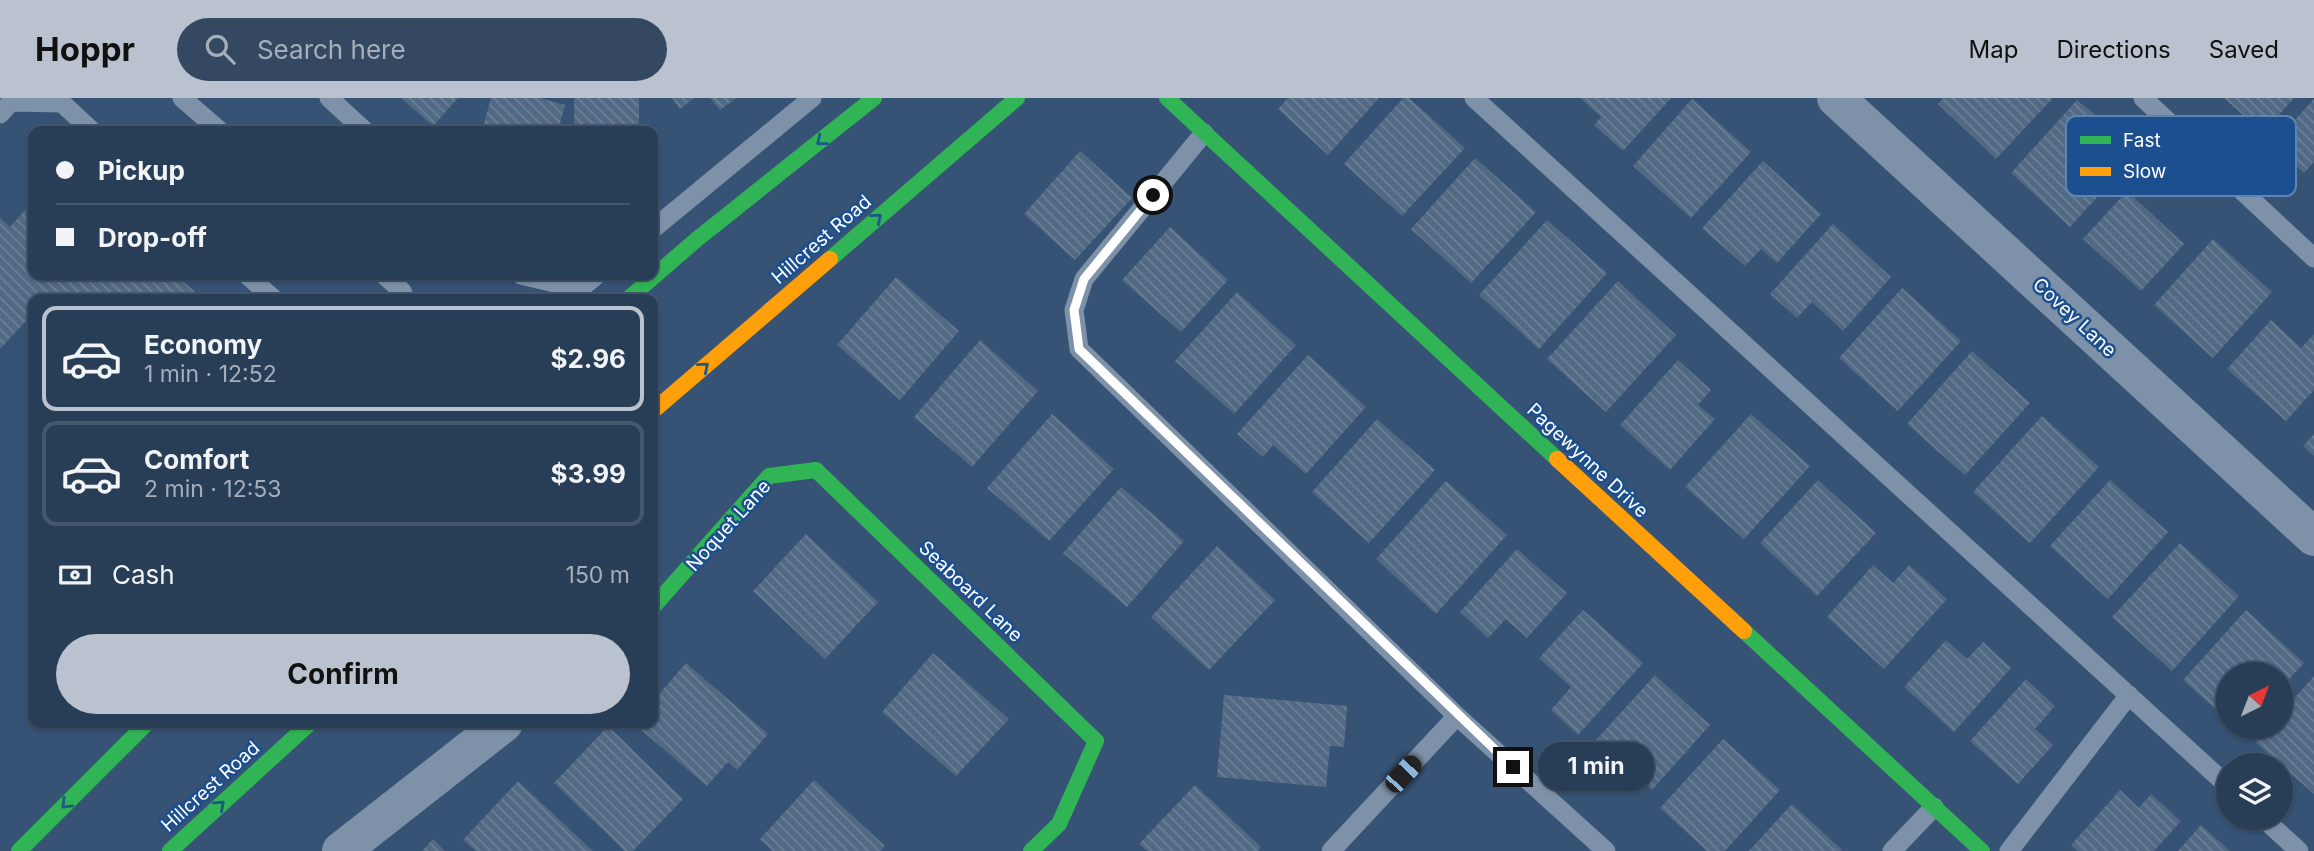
<!DOCTYPE html>
<html lang="en">
<head>
<meta charset="utf-8">
<style>
  :root { --surface:#283e57; --page:#344961; --text:#f1f3f6; --muted:#a5aeba; --line:#44576d; --accent:#b9c2ce }
  body { margin:0; font-family:Inter,sans-serif; background:var(--page); color:var(--text); height:100vh; display:flex; flex-direction:column; font-size:26px; white-space:nowrap }
  * { box-sizing:border-box; margin:0 }
  p { font-size:23px; color:var(--muted) }
  .icon { flex:none; width:38px; height:38px; fill:none; stroke:currentColor; stroke-width:2; stroke-linecap:round; stroke-linejoin:round }
  .map { position:relative; flex:1; overflow:hidden }
  .drawer { position:absolute; left:28px; top:196px; width:630px; height:434px; display:flex; flex-direction:column; background:var(--surface); border-radius:14px; box-shadow:0 2px 5px #0004,0 0 0 2px var(--line) }
  .drawer>* { flex:none }
  .hud { position:absolute; left:28px; top:28px; width:630px; height:154px; border-radius:14px; box-shadow:0 2px 5px #0004,0 0 0 2px var(--line); display:grid; align-content:center; height:154px; padding:0 28px; background:var(--surface) }
  .needle { width:46px; rotate:42deg }
  .buttons { position:absolute; left:2216px; top:564px; display:grid; gap:14px }
  .buttons a { display:grid; place-items:center; width:77px; height:77px; border-radius:50%; background:var(--surface); box-shadow:0 2px 5px #0004,0 0 0 2px var(--line); font-size:35px }
  .end { position:absolute; width:32px; height:32px; margin:-16px; border:9px solid #fff; background:#111; box-shadow:0 0 0 4px #111 }
  .from { border-radius:50% }
  .bubble { position:absolute; height:49px; border-radius:24px; background:var(--surface); box-shadow:0 2px 5px #0004,0 0 0 2px var(--line); font-size:23px; font-weight:700; line-height:49px; text-align:center }
  .car { position:absolute; width:21px; height:42px; margin:-21px -10px; border-radius:9px; box-shadow:0 0 5px 2px #0007; background:linear-gradient(#222 24%,#8ab4d8 0 40%,#222 0 76%,#8ab4d8 0 86%,#222 0) }
  .hud b { display:flex; align-items:center; gap:24px; height:66px; font-size:26px }
  .hud b+b { border-top:2px solid var(--line) }
  .hud i { width:18px; height:18px; background:var(--text) }
  ul { padding:12px 0 0; list-style:none }
  li { display:flex; align-items:center; gap:21px; height:105px; margin:0 14px 10px; padding:0 14px; border:4px solid var(--line); border-radius:14px }
  li div { flex:1 }
  li b { display:block; font-size:26px }
  li em { font-style:normal; font-weight:700 }
  li.current { border-color:var(--accent) }
  li>.icon { width:63px; height:63px; stroke-width:1.5 }
  .pay { display:flex; align-items:center; gap:18px; height:77px; padding:0 28px; font-size:26px }
  .pay p { margin-inline-start:auto }
  .cta { display:flex; gap:14px; margin-top:auto; padding:14px 28px }
  .cta a { flex:1; height:80px; border-radius:42px; background:var(--accent); color:#111; font-size:28px; font-weight:700; line-height:80px; text-align:center }
  header { display:flex; align-items:center; gap:42px; box-sizing:border-box; height:98px; padding:0 35px; background:var(--accent); color:#111 }
  header strong { font-size:33px }
  nav { display:flex; gap:38px; margin-inline-start:auto; font-size:24px }
  .search { width:490px; height:63px; background:var(--page); display:flex; align-items:center; gap:18px; box-sizing:border-box; padding:0 24px; border-radius:38px; color:var(--muted); font-size:26px }
  .map>svg:first-child { display:block }
</style>
</head>
<body>
<header>
<strong>Hoppr</strong>
<div class="search"><svg class="icon" aria-label="search" viewBox="0 0 24 24"><circle cx="10" cy="10" r="6"/><path d="M15 15l6 6"/></svg>Search here</div>
<nav><a>Map</a><a>Directions</a><a>Saved</a></nav>
</header>
<div class="map">
<svg width="2314" height="753" viewBox="0 0 2314 753">
  <defs>
    <pattern id="building-back-hatch" width="6" height="6" patternUnits="userSpaceOnUse" patternTransform="scale(1.75)"><rect width="6" height="6" fill="#526984"/><path d="M-1 5l2 2M0 0l6 6M5-1l2 2" fill="none" stroke="#6c8096"/></pattern>
  </defs>
  <rect width="100%" height="100%" fill="#365274"/>
  <path fill="url(#building-back-hatch)" d="M401 0H458L433 28Z
    M491 0H540L565 7 558 33H482Z
    M574 0H639V33H574Z
    M672 0H694L680 11Z
    M710 0H736L720 12Z
    M1288 0H1379L1328 57 1278 11Z
    M1403 0H1409L1465 50 1402 118 1344 66Z
    M1580 0H1671L1623 53 1594 27 1601 19Z
    M1943 0H2053L1996 61 1938 6Z
    M2224 0H2294L2263 35Z
    M1692 1 1751 54 1691 120 1633 68Z
    M2314 1V64L2304 75 2272 47Z
    M2077 2 2139 53 2070 129 2011 75Z
    M1080 53 1132 100 1075 162 1024 116Z
    M1475 60 1536 114 1471 185 1411 131Z
    M1763 63 1821 116 1777 165 1761 151 1745 168 1702 130Z
    M2127 93 2184 146 2141 193 2083 141Z
    M33 103V177H176L203 201H33V223L25 224 0 251V120L10 129Z
    M1547 122 1607 175 1539 251 1479 197Z
    M1833 126 1891 179 1843 233 1812 204 1797 220 1770 196Z
    M1170 129 1228 182 1181 234 1122 182Z
    M2213 141 2272 194 2213 260 2154 207Z
    M896 179 959 233 900 302 837 247Z
    M1618 183 1676 237 1606 314 1547 261Z
    M1902 190 1961 243 1898 313 1839 260Z
    M1237 194 1296 247 1234 316 1175 263Z
    M2271 222 2301 250 2314 236V292L2286 323 2227 271Z
    M980 242 1038 293 972 369 914 319Z
    M1972 253 2030 305 1965 377 1907 326Z
    M1308 257 1366 309 1306 376 1273 347 1263 359 1237 336Z
    M1678 262 1711 292 1698 307 1715 321 1670 372 1620 327Z
    M1052 316 1114 371 1049 443 987 390Z
    M1751 316 1810 368 1744 441 1685 389Z
    M2042 318 2099 369 2030 445 1973 394Z
    M1377 321 1435 372 1369 445 1312 394Z
    M2314 336V358L2303 348Z
    M1818 382 1876 435 1817 498 1760 445Z
    M2110 382 2168 434 2108 501 2050 448Z
    M1446 383 1507 437 1436 516 1376 461Z
    M1121 389 1184 443 1127 509 1063 455Z
    M806 436 878 504 825 561 753 493Z
    M2180 445 2239 498 2172 573 2112 519Z
    M1217 448 1275 502 1209 572 1151 519Z
    M1517 451 1567 495 1527 540 1506 521 1488 540 1460 514Z
    M1873 467 1893 485 1909 467 1947 501 1884 571 1827 519Z
    M1583 512 1643 565 1578 637 1551 612 1571 589 1539 560Z
    M2246 512 2304 565 2280 591V576H2228V622L2183 582Z
    M1946 542 1967 561 1983 544 2011 570 1954 634 1904 589Z
    M933 555 1009 621 956 678 882 614Z
    M686 565 768 636 737 672 728 664 707 688 633 625H653V603Z
    M1655 577 1710 627 1652 692 1596 642Z
    M2314 578V696L2255 644 2269 628H2280V616Z
    M2026 581 2055 608 2035 631 2053 647 2018 686 1970 643Z
    M1224 597 1347 608 1344 649 1330 648 1326 689 1217 679Z
    M608 628 683 701 633 753H625L554 685Z
    M1723 641 1780 692 1725 753H1707L1660 710Z
    M814 682 885 748 880 753H773L760 741Z
    M518 683 593 753H476L463 742Z
    M1195 687 1261 749 1258 753H1147L1139 746Z
    M2120 692 2139 710 2151 696 2181 723 2154 753H2078L2071 747Z
    M1792 706 1842 752 1841 753H1749Z
    M2201 727 2230 753H2178Z
    M433 741 445 753H422Z"/>
  <g fill="none" stroke-linecap="round" stroke-linejoin="round">
    <path stroke="#7d92a8" stroke-width="19" d="M182 0 220 33
      M329 0 365 33
      M1474 0 2228 688
      M2143 0 2314 160
      M0 16 11 4 62 5 92 33
      M1204 35 1084 181 1074 212 1079 251 1457 618 1606 753
      M653 131 812 0
      M247 177 274 201
      M384 177 402 193 405 201
      M521 177 580 191 597 177
      M2262 719 2299 753
      M1331 753 1457 618
      M1892 753 1934 709
      M2009 753 2129 597"/>
    <path stroke="#7d92a8" stroke-width="38" d="M1836 0 2314 439
      M341 753 504 625"/>
    <path stroke="#30b455" stroke-width="16" d="M1167 0 1557 361
      M830 161 1017 0
      M628 201 696 142 874 0
      M653 509 769 378 816 372 1096 643 1059 726 1031 753
      M1744 533 1982 753
      M19 753 147 625
      M170 753 310 625"/>
    <path stroke="#ff9f0a" stroke-width="16" d="M653 313 830 161
      M1557 361 1744 533"/>
  </g>
  <defs><path id="oneway-chevron" d="M-2-3.5L2.5 0L-2 3.5" fill="none" stroke-width="1.6" stroke-linecap="round" stroke-linejoin="round" transform="scale(1.75)"/></defs>
  <g stroke="#1d5989">
    <use href="#oneway-chevron" transform="translate(821 43) rotate(141)"/>
    <use href="#oneway-chevron" transform="translate(877 120) rotate(-41)"/>
    <use href="#oneway-chevron" transform="translate(704 269) rotate(-41)"/>
    <use href="#oneway-chevron" transform="translate(66 706) rotate(135)"/>
    <use href="#oneway-chevron" transform="translate(220 707) rotate(-42)"/>
  </g>
  <g fill="none" stroke-linecap="round" stroke-linejoin="round">
    <path stroke="#fff" stroke-width="9" d="M1153 97 1084 181 1074 212 1079 251 1513 669"/>
  </g>
  <g text-anchor="middle" stroke-width="5" stroke-linejoin="round" paint-order="stroke">
    <g font-size="19" fill="#fff" stroke="#1b4f8f">
      <text transform="translate(821 141) rotate(-41)" y="7">Hillcrest Road</text>
      <text transform="translate(2075 219) rotate(43)" y="7">Covey Lane</text>
      <text transform="translate(1588 362) rotate(43)" y="7">Pagewynne Drive</text>
      <text transform="translate(728 427) rotate(-48)" y="7">Noquet Lane</text>
      <text transform="translate(971 493) rotate(44)" y="7">Seaboard Lane</text>
      <text transform="translate(210 688) rotate(-42)" y="7">Hillcrest Road</text>
    </g>
  </g>
  <rect x="2066" y="18" width="230" height="80" rx="10" fill="#1b4f8f" stroke="#5f84b1" stroke-width="2"/>
  <rect x="2080" y="38" width="31" height="8" fill="#30b455"/>
  <rect x="2080" y="69" width="31" height="9" fill="#ff9f0a"/>
  <g font-size="19" fill="#fff">
    <text x="2123" y="49">Fast</text>
    <text x="2123" y="80">Slow</text>
  </g>
</svg>
<div class="buttons">
<a><svg class="needle" viewBox="-14 -14 28 28"><path d="M0-13l5 13h-10z" fill="#e53935"/><path d="M0 13l5-13h-10z" fill="#a5aeba"/></svg></a>
<a><svg class="icon" aria-label="layers" viewBox="0 0 24 24"><path d="M12 4l9 5-9 5-9-5zM3 14l9 5 9-5"/></svg></a>
</div>
<i class="end from" style="left:1153px;top:97px"></i>
<i class="end" style="left:1513px;top:669px"></i>
<div class="bubble" style="left:1538px;top:644px;width:116px">1 min</div>
<i class="car" style="left:1403px;top:676px;rotate:43deg"></i>
<div class="hud">
<b><i class="from"></i>Pickup</b>
<b><i></i>Drop-off</b>
</div>
<section class="drawer">
<ul>
<li class="current"><svg class="icon" aria-label="car" viewBox="0 0 24 24"><path d="M5 17H2v-5l4-1 3-4h7l3 4 3 1v5h-3M9 17h6M6 11h13"/><circle cx="7" cy="17" r="2"/><circle cx="17" cy="17" r="2"/></svg><div><b>Economy</b><p>1 min · 12:52</p></div><em>$2.96</em></li>
<li><svg class="icon" aria-label="car" viewBox="0 0 24 24"><path d="M5 17H2v-5l4-1 3-4h7l3 4 3 1v5h-3M9 17h6M6 11h13"/><circle cx="7" cy="17" r="2"/><circle cx="17" cy="17" r="2"/></svg><div><b>Comfort</b><p>2 min · 12:53</p></div><em>$3.99</em></li>
</ul>
<div class="pay"><svg class="icon" aria-label="cash" viewBox="0 0 24 24"><path d="M3 7h18v10H3z"/><circle cx="12" cy="12" r="2"/></svg>Cash<p>150 m</p></div>
<div class="cta"><a>Confirm</a></div>
</section>
</div>
</body>
</html>
